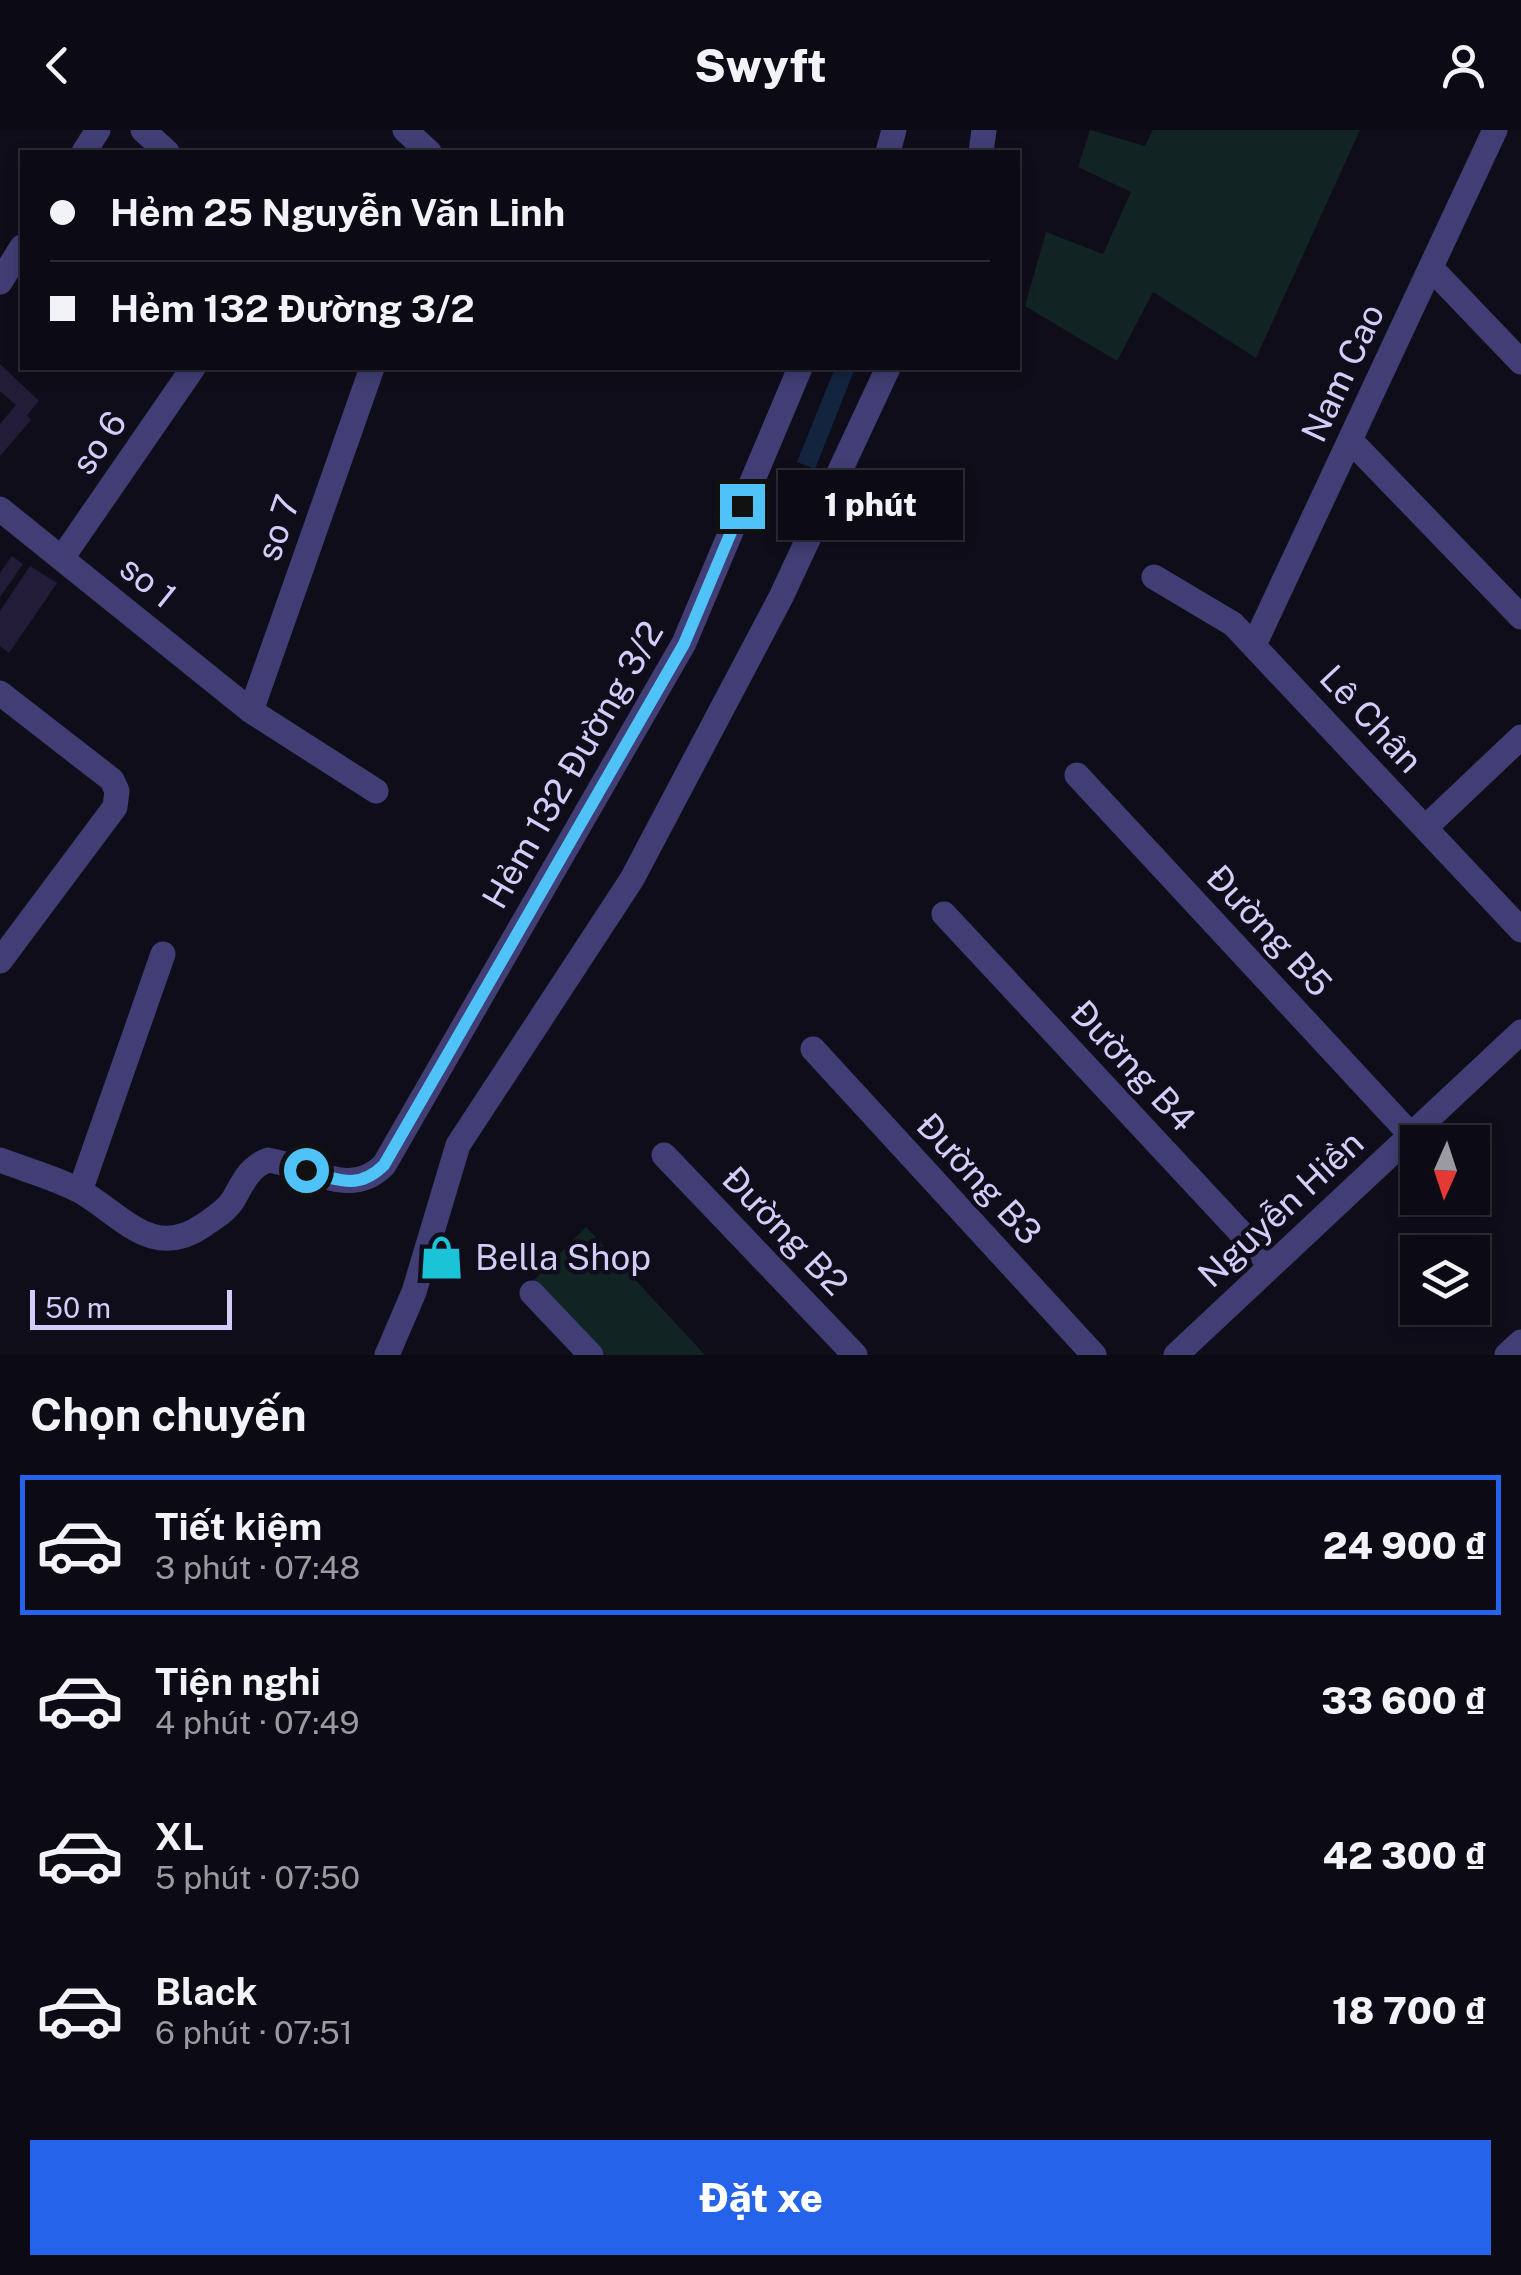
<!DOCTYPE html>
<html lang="vi">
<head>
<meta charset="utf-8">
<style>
  :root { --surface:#0c0a14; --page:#1a1822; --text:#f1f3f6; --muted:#9a9aa0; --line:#2c2b34; --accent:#2563eb }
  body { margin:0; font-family:"Public Sans",sans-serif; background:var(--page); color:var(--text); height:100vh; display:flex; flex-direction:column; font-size:38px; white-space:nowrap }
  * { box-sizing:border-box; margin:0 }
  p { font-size:32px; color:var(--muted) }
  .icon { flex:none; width:55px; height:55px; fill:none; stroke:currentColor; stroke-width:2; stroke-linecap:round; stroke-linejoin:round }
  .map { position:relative; height:1225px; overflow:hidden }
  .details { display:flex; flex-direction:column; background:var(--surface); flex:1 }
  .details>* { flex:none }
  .guide { position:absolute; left:20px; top:20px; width:1000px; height:220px; border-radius:0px; box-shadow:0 5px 15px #0003,0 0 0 2px var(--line); display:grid; align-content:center; height:220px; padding:0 30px; background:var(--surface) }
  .needle { width:65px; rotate:183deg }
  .buttons { position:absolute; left:1400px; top:995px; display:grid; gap:20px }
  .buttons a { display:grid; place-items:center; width:90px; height:90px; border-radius:0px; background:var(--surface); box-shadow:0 5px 15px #0003,0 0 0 2px var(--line); font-size:50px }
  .scale { position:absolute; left:30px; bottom:25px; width:202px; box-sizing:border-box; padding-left:10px; border:5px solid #d2cdf9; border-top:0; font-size:28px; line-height:35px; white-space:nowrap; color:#d2cdf9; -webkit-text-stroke:8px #100d1b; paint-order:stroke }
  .end { position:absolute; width:45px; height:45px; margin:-22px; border:12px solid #4fc3f7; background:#111; box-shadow:0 0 0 5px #111 }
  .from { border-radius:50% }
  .bubble { position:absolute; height:70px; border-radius:0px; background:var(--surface); box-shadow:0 5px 15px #0003,0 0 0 2px var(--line); font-size:32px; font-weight:800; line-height:70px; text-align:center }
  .guide b { display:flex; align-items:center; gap:35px; height:95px; font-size:38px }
  .guide b+b { border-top:2px solid var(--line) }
  .guide i { width:25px; height:25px; background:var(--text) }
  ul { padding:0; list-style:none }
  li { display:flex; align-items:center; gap:30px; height:140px; margin:0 20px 15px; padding:0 10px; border:5px solid transparent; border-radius:0px }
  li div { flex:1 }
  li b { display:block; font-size:38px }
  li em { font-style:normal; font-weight:800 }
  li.active { border-color:var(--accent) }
  li>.icon { width:90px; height:90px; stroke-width:1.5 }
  h2 { padding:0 30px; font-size:45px; line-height:120px }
  .action { display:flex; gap:20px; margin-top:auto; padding:20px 30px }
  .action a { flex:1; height:115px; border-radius:0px; background:var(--accent); color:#fff; font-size:40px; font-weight:800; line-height:115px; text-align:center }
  header { display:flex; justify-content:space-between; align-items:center; height:130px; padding:0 30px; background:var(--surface); font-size:45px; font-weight:800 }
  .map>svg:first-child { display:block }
</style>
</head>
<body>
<header><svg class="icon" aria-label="back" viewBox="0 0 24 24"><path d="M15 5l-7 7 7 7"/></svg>Swyft<svg class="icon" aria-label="person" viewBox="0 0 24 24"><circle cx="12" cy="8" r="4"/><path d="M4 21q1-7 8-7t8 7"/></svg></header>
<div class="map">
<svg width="1521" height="1225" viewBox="0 0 1521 1225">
  <rect width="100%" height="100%" fill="#100d1b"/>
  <path fill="#112423" d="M1090 0 1145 16 1153 0H1360L1256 228 1153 162 1117 231 1025 176 1046 102 1103 124 1131 62 1078 37Z
    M586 1097 705 1225H606L534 1150Z"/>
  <path fill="#13243e" d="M835 238H855L815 339 797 332Z"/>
  <path fill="#221c39" d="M0 234 39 271 27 285 31 290 0 326V294L16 275 0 261Z
    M12 426 23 434 0 467V443Z
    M30 436 57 453 9 523 0 516V481Z"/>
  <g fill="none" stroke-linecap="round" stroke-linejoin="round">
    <path stroke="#403e74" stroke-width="25" d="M143 0 167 22
      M405 0 429 22
      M84 22 98 0
      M888 22 894 0
      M981 22 984 0
      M1431 138 1521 232
      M0 152 22 117
      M1350 310 1521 487
      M0 379 251 581 376 661
      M62 428 193 238
      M1154 447 1233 494 1521 800
      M1254 515 1495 0
      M0 563 112 650 117 661 115 677 0 831
      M251 581 372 238
      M1077 645 1411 1005
      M1425 698 1521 607
      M944 784 1271 1135
      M813 919 1094 1225
      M664 1025 855 1225
      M0 1030C26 1040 56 1048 80 1061 122 1085 153 1131 204 1095 214 1088 226 1081 233 1070 243 1053 248 1038 268 1030 309 1036 350 1070 384 1035L684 513 800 238
      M80 1061 163 824
      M532 1163 591 1225
      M387 1225 414 1162 458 1015 632 749 781 467 888 238
      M1176 1225 1521 902
      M1507 1225 1521 1212"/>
  </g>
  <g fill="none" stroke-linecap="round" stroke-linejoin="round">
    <path stroke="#4fc3f7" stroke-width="12" d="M306 1040C337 1050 358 1061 384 1035L684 514 742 376"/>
  </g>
  <defs>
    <symbol id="shop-bare" viewBox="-9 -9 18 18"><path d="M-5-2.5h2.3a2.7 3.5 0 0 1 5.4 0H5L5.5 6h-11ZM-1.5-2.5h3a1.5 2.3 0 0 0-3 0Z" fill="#1bc3d6" stroke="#100d1b" stroke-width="2.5" paint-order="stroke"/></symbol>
  </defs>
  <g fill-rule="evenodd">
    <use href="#shop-bare" x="410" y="1096" width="63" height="63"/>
  </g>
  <g text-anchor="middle" stroke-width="9" stroke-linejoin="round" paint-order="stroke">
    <g font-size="35" fill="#d2cdf9" stroke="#100d1b">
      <text transform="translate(1343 243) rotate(-65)" y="12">Nam Cao</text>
      <text transform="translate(99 313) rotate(-55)" y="12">so 6</text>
      <text transform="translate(278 398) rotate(-71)" y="12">so 7</text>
      <text transform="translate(148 452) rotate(39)" y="12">so 1</text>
      <text transform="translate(1371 589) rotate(47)" y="12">Lê Chân</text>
      <text transform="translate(573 635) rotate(-60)" y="12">Hẻm 132 Đường 3/2</text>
      <text transform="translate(1269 801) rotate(47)" y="12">Đường B5</text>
      <text transform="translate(1133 936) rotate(47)" y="12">Đường B4</text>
      <text transform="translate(979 1049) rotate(47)" y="12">Đường B3</text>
      <text transform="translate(1281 1079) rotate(-43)" y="12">Nguyễn Hiền</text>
      <text transform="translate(785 1101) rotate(46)" y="12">Đường B2</text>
    </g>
    <g font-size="35" fill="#d2cdf9" stroke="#100d1b" text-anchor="start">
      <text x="475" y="1140">Bella Shop</text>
    </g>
  </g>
</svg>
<div class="buttons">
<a><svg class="needle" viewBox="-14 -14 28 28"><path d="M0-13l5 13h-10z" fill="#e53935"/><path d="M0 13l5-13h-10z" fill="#9a9aa0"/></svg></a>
<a><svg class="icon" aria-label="layers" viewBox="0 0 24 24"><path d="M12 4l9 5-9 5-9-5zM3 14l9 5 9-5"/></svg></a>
</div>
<div class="scale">50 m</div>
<i class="end from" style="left:306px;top:1040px"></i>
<i class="end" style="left:742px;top:376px"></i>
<div class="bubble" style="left:778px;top:340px;width:185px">1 phút</div>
<div class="guide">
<b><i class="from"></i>Hẻm 25 Nguyễn Văn Linh</b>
<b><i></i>Hẻm 132 Đường 3/2</b>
</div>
</div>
<section class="details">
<h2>Chọn chuyến</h2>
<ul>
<li class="active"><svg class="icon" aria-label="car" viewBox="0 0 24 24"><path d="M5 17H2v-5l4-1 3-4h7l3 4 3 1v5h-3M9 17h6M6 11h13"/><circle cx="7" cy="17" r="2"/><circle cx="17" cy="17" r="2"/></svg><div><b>Tiết kiệm</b><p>3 phút · 07:48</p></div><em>24 900 ₫</em></li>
<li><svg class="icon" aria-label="car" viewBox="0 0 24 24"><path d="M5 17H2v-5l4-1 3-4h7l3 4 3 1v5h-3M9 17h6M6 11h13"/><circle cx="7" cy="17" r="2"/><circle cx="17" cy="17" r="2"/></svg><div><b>Tiện nghi</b><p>4 phút · 07:49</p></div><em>33 600 ₫</em></li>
<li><svg class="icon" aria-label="car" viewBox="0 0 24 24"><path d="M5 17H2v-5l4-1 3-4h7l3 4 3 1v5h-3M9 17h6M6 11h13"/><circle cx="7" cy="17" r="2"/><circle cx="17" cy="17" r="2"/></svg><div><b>XL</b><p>5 phút · 07:50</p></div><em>42 300 ₫</em></li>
<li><svg class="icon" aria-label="car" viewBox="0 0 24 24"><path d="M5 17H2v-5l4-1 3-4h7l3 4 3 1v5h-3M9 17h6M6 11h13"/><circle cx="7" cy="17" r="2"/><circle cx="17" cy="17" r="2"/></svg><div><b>Black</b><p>6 phút · 07:51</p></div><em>18 700 ₫</em></li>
</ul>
<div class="action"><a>Đặt xe</a></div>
</section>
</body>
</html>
